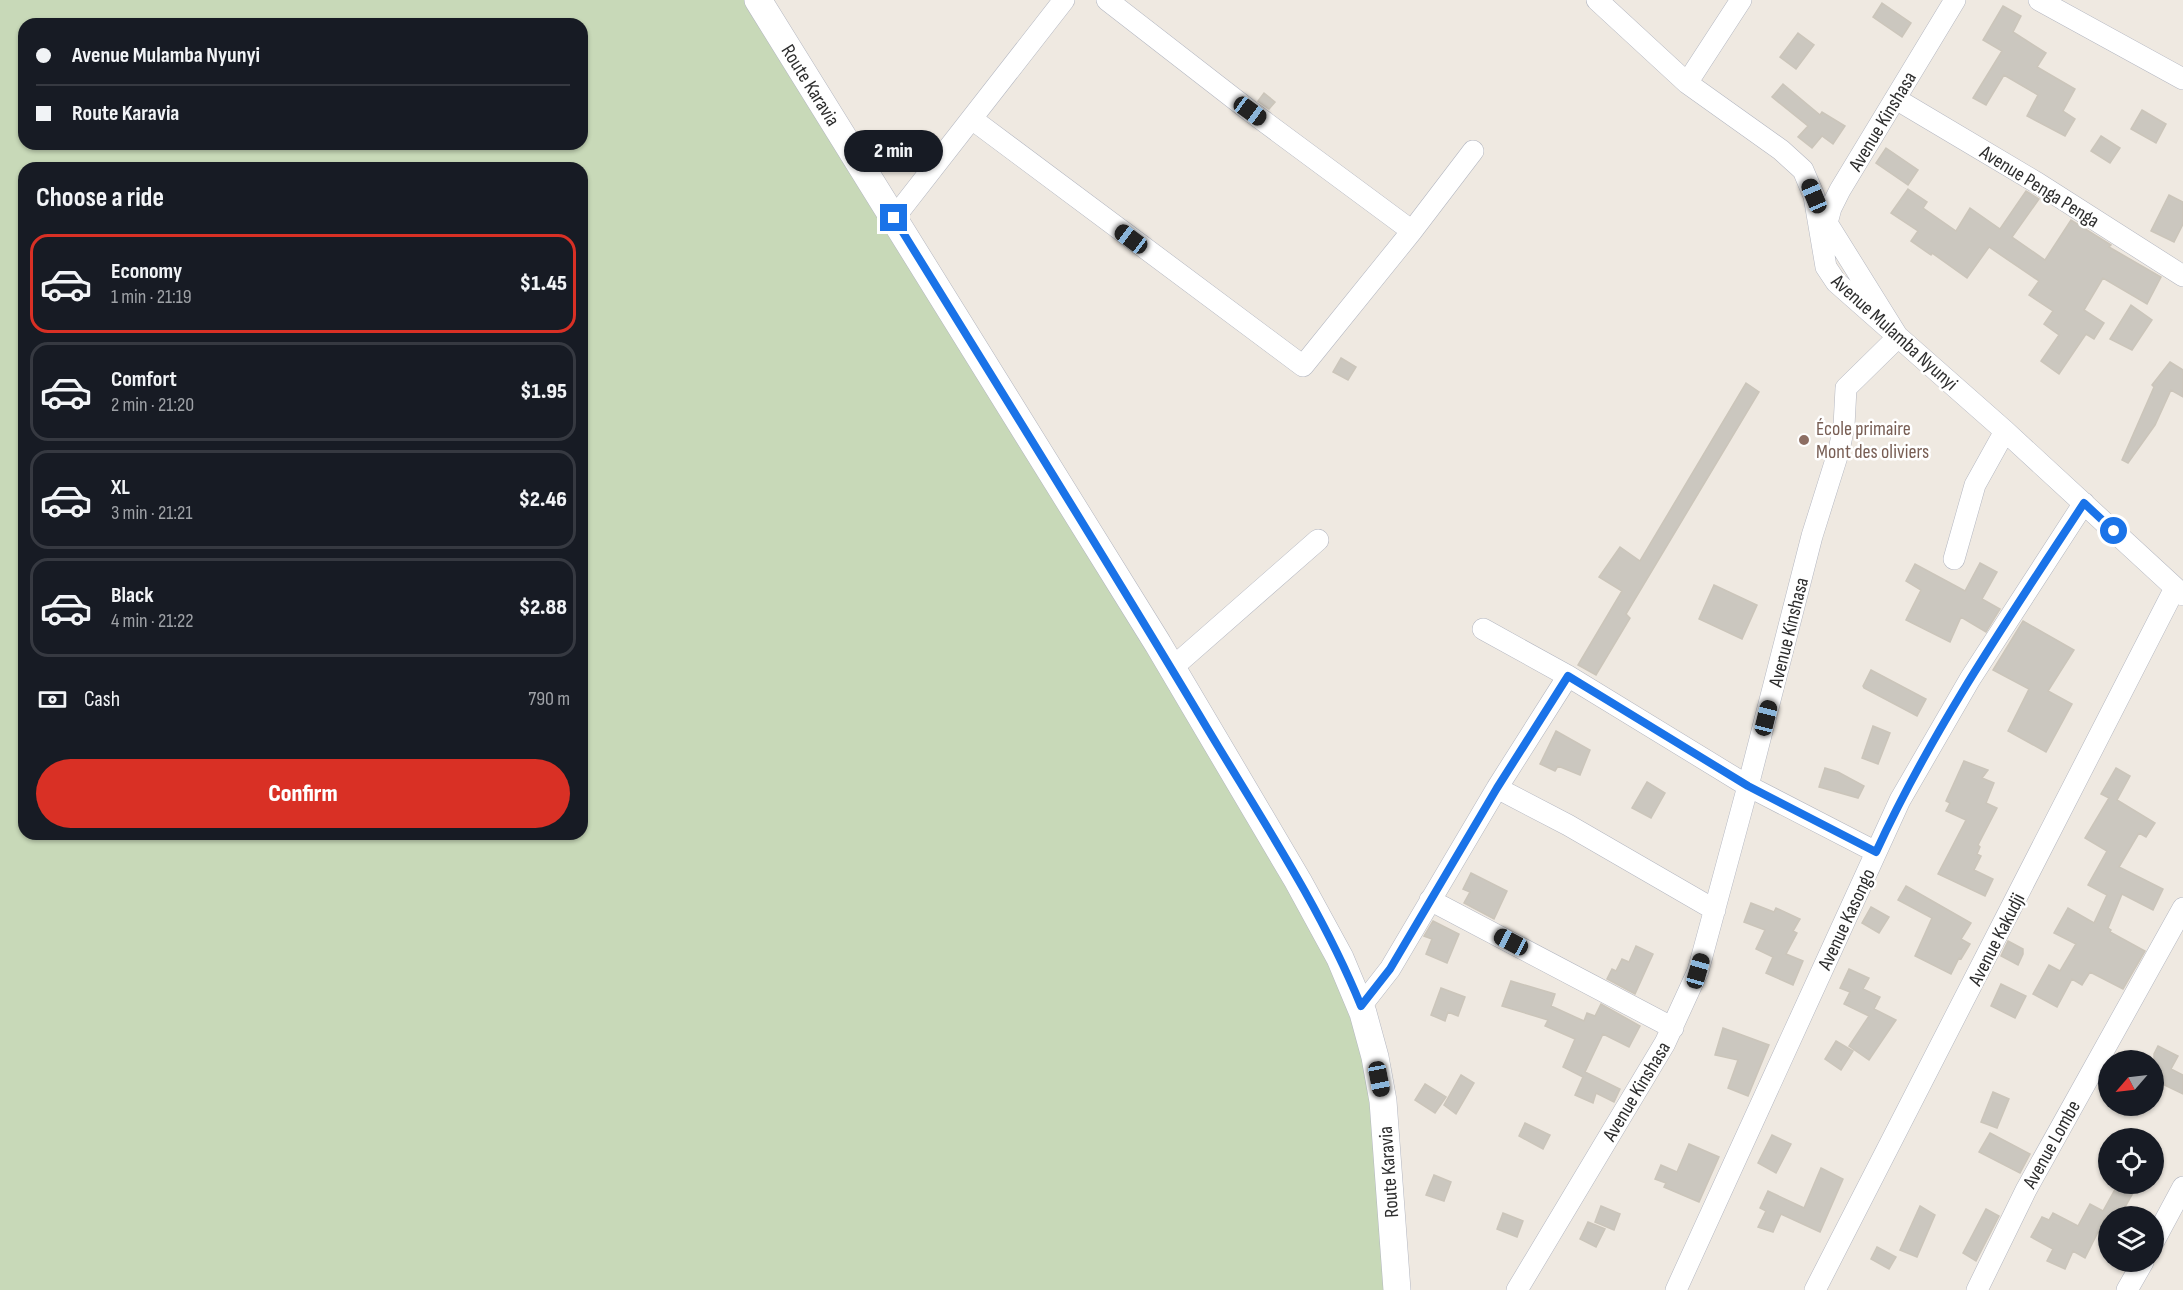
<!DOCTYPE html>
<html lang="en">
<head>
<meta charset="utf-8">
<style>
  :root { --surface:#171b24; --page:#20242c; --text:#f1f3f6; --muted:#9ea1a6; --line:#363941; --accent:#d93025 }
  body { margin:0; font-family:"Sofia Sans Condensed",sans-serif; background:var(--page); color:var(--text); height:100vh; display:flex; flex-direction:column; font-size:22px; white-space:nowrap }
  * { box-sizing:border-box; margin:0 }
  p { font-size:20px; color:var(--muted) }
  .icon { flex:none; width:33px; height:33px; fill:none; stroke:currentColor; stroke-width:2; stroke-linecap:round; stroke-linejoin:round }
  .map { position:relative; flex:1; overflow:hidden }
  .side { position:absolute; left:18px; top:162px; width:570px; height:678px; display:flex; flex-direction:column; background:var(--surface); border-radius:18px; box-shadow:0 2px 4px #0004 }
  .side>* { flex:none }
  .hud { position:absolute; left:18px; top:18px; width:570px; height:132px; border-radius:18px; box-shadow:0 2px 4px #0004; display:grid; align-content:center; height:132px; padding:0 18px; background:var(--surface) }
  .needle { width:39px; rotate:242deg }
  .buttons { position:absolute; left:2098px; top:1050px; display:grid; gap:12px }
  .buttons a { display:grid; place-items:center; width:66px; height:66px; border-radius:50%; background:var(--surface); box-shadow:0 2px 4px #0004; font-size:30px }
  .end { position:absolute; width:27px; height:27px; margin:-14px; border:8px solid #1a73e8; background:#fff; box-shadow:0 0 0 3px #fff }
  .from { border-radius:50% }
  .bubble { position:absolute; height:42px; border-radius:21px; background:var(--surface); box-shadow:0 2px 4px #0004; font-size:20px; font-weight:800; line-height:42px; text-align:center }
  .car { position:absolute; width:18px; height:36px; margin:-18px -9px; border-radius:8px; box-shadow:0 0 4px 2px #0007; background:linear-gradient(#222 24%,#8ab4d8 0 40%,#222 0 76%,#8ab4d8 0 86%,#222 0) }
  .hud b { display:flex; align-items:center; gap:21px; height:57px; font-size:22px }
  .hud b+b { border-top:2px solid var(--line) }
  .hud i { width:15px; height:15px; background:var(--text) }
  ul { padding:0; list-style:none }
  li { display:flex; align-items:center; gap:18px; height:99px; margin:0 12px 9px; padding:0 6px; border:3px solid var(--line); border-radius:18px }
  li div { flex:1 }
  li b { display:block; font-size:22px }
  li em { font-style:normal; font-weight:800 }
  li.active { border-color:var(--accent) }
  li>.icon { width:54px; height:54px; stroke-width:1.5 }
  h2 { padding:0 18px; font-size:27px; line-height:72px }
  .pay { display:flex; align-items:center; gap:15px; height:66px; padding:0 18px; font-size:22px }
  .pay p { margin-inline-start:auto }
  .cta { display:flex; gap:12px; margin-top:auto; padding:12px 18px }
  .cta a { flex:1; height:69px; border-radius:36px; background:var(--accent); color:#fff; font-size:24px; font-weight:800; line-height:69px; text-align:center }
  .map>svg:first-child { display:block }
</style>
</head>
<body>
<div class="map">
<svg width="2183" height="1290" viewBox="0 0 2183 1290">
  <rect width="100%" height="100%" fill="#efe9e1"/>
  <path fill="#c8d9b8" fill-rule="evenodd" d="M0 0H752L1121 598 1343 984 1370 1082 1386 1290H0ZM24 24H582V144H24ZM24 168H582V834H24Z"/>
  <path fill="#cbc7bf" stroke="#cbc5ba" stroke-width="1.5" d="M1882 3 1911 23 1902 37 1873 17Z
    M2003 6 2021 16 2013 32 2046 53 2037 67 2075 89 2063 111 2075 119 2065 136 2027 116 2038 95 2004 75 1986 105 1973 98 2002 51 1983 40Z
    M1798 33 1814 45 1796 69 1780 57Z
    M1783 84 1820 115 1822 112 1845 126 1833 144 1822 136 1812 148 1798 137 1808 126 1772 97Z
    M1264 93 1275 102 1269 109 1258 101Z
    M2142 110 2166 124 2156 143 2131 129Z
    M2101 136 2120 148 2110 163 2091 151Z
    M1886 148 1918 170 1908 185 1876 163Z
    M1908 189 1927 202 1923 208 1956 231 1970 208 2000 229 2026 191 2039 199 2012 237 2045 260 2071 220 2111 245 2109 247 2161 277 2147 304 2103 278 2084 310 2104 323 2094 339 2086 334 2059 374 2041 361 2059 335 2044 324 2053 311 2029 295 2039 281 1989 247 1967 278 1932 253 1931 255 1911 241 1918 231 1891 213Z
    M2169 195 2183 202V224L2174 242 2151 231Z
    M2131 305 2152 320 2132 350 2110 339Z
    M1341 358 1356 367 1348 380 1333 372Z
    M2170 362 2183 370V397L2171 390 2155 425 2128 463 2122 460 2154 387 2152 385Z
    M1746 383 1759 392 1626 614 1630 618 1596 675 1578 665 1622 591 1599 577 1620 547 1640 561Z
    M1980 563 1997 572 1982 599 2000 609 1986 632 1961 617 1950 642 1906 620 1921 590 1906 581 1915 564 1965 591Z
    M1714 585 1757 605 1742 639 1699 619Z
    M2023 621 2074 650 2048 691 2072 704 2046 752 2008 731 2029 689 1993 670Z
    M1871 670 1926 699 1917 716 1864 688 1863 686Z
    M1873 726 1890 733 1878 764 1862 758Z
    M1556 731 1590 750 1580 775 1558 766 1555 771 1540 764Z
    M1964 761 1988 770 1982 778 1994 783 1986 803 1997 808 1978 845 1980 847 1977 854 1981 856 1974 870 1993 879 1985 896 1938 874 1966 820 1946 811 1950 803 1946 801Z
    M1825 768 1838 772 1864 786 1858 798 1819 787Z
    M2116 768 2130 776 2117 800 2155 823 2146 837 2139 833 2119 867 2163 889 2153 910 2122 894 2108 928 2111 930 2110 932 2145 951 2123 989 2090 972 2082 985 2072 979 2057 1007 2033 994 2049 965 2060 971 2076 944 2054 933 2068 908 2094 923 2107 895 2088 885 2107 851 2085 838 2109 798 2101 794Z
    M1647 782 1665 793 1651 818 1632 808Z
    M1471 873 1507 891 1494 919 1464 903 1470 892 1463 889Z
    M1906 886 1971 923 1961 939 1970 944 1961 959 1959 958 1951 974 1915 956 1932 918 1898 900Z
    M1751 903 1774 912 1776 908 1800 919 1793 931 1797 933 1786 954 1803 961 1793 985 1766 973 1773 957 1756 949 1765 930 1744 922Z
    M1871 907 1889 917 1879 933 1862 923Z
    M1433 921 1459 934 1447 963 1426 954 1432 939 1424 936Z
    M2008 941 2023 949V954L2018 965 2001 956Z
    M1636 946 1653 954 1635 994 1607 979 1612 969 1616 971 1622 959 1629 962Z
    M1849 969 1869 978 1863 989 1880 997 1874 1009 1896 1020 1869 1060 1849 1046 1869 1016 1844 1004 1850 992 1840 988Z
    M1511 981 1555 994 1551 1006 1584 1021 1587 1013 1595 1016 1601 1004 1640 1026 1629 1047 1603 1034 1585 1072 1620 1089 1614 1102 1596 1093 1593 1103 1575 1095 1583 1077 1563 1067 1575 1039 1545 1026 1548 1020 1502 1006Z
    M2001 984 2026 996 2015 1018 1991 1006Z
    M1441 988 1465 997 1458 1016 1448 1012 1445 1021 1431 1015Z
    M1723 1028 1769 1045 1748 1096 1728 1088 1738 1060 1715 1055Z
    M1836 1041 1853 1051 1841 1070 1825 1059Z
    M2158 1046 2178 1056 2171 1069 2183 1075V1094L2154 1080V1054Z
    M1461 1075 1474 1083 1456 1114 1444 1105Z
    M1425 1084 1446 1097 1435 1113 1415 1100Z
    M1993 1092 2009 1099 1997 1128 1981 1122Z
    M1525 1123 1550 1135 1543 1149 1519 1136Z
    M1990 1133 2030 1154 2020 1173 1979 1152Z
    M1772 1135 1791 1144 1776 1173 1758 1163Z
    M1689 1144 1719 1157 1699 1202 1664 1187 1666 1183 1655 1179 1661 1165 1677 1172Z
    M1821 1168 1843 1179 1820 1232 1781 1214 1773 1232 1758 1227 1766 1211 1760 1208 1768 1191 1804 1208Z
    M1434 1175 1451 1182 1444 1201 1426 1195Z
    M2118 1184H2138L2120 1216H2106L2085 1258 2073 1251 2065 1269 2047 1261 2053 1249 2031 1237 2042 1217 2049 1220 2053 1213 2078 1226 2090 1204 2103 1211Z
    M1601 1206 1620 1214 1614 1230 1595 1222Z
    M1920 1206 1935 1215 1917 1257 1900 1250Z
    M1986 1209 1999 1216 1976 1261 1963 1253Z
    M1503 1213 1523 1221 1517 1237 1497 1229Z
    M1588 1222 1605 1229 1596 1247 1580 1239Z
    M1877 1247 1896 1257 1889 1269 1871 1259Z"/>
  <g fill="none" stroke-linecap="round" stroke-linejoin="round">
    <defs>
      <path id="minor" d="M1107 0 1250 111 1412 231
        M1597 0 1687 83 1781 150 1803 170 1814 196 1826 267 1836 282 2005 431 2183 595
        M2039 0 2183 79
        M1687 83 1741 0
        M1896 99 2039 184 2183 276
        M972 119 1303 366 1412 231 1473 151
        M894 218 1064 0
        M1954 559 1975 485 2005 431
        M1483 629 1568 676 1748 786 1876 852
        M1172 668 1318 540
        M1497 788 1568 825 1715 910
        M1430 900 1673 1028
        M1361 1006 1390 969 1497 788 1568 676
        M2154 1241 2183 1187
        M1517 1290 1665 1043 1698 971 1748 786 1812 536 1839 450 1844 426 1846 388 1898 337 1827 223 1831 208 1840 190 1955 0
        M1676 1290 1900 800 1970 679 2084 503
        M1815 1290 2175 588
        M1977 1290 2026 1190 2183 908
        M2127 1290 2143 1262"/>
      <path id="tertiary" d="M758 0 1158 644 1298 881 1340 958 1363 1013 1375 1057 1383 1101 1397 1290"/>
    </defs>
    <use href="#minor" stroke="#b4b7c1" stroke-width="22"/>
    <use href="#tertiary" stroke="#b4b7c1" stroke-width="28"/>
    <use href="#minor" stroke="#fff" stroke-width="21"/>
    <use href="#tertiary" stroke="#fff" stroke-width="27"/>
  </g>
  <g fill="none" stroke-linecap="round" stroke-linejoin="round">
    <path stroke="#1a73e8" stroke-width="8" d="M894 218C999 388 1105 557 1207 728 1261 818 1321 908 1361 1006L1390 969 1497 788 1568 676 1748 786 1876 852C1933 728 2010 616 2084 503L2114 531"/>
  </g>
  <circle fill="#8d6e63" stroke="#fff" stroke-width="2" cx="1804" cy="440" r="6"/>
  <g text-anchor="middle" stroke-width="5" stroke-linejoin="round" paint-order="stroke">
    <g font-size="20" fill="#2e2e2e" stroke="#fff">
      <text transform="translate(811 85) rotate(58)" y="7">Route Karavia</text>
      <text transform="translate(1882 121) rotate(-59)" y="7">Avenue Kinshasa</text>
      <text transform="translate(2040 186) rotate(32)" y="7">Avenue Penga Penga</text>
      <text transform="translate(1895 332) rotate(42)" y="7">Avenue Mulamba Nyunyi</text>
      <text transform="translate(1788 632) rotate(-76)" y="7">Avenue Kinshasa</text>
      <text transform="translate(1846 919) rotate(-65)" y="7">Avenue Kasongo</text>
      <text transform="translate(1996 939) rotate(-63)" y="7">Avenue Kakudji</text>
      <text transform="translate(1636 1091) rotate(-59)" y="7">Avenue Kinshasa</text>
      <text transform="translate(2051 1144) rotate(-61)" y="7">Avenue Lombe</text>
      <text transform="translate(1388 1172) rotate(-94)" y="7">Route Karavia</text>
    </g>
    <g font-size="20" fill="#785e54" stroke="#fff" text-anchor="start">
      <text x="1816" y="435">École primaire<tspan x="1816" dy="23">Mont des oliviers</tspan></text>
    </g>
  </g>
</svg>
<div class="buttons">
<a><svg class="needle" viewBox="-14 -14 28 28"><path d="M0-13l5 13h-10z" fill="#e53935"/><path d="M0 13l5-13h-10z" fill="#9ea1a6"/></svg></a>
<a><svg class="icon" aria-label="locate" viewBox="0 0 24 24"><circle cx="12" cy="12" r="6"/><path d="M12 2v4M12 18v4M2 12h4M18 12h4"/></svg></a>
<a><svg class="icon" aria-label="layers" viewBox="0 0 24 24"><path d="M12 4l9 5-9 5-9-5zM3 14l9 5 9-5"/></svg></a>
</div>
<i class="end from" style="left:2114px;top:531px"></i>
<i class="end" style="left:894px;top:218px"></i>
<div class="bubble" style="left:844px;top:130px;width:99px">2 min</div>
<i class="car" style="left:1250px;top:111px;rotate:126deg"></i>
<i class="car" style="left:1814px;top:196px;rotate:337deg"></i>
<i class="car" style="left:1131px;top:239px;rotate:307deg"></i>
<i class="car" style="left:1766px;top:718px;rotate:14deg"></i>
<i class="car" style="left:1511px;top:942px;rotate:298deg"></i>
<i class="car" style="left:1698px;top:971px;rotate:16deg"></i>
<i class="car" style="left:1379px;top:1079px;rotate:169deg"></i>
<div class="hud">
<b><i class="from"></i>Avenue Mulamba Nyunyi</b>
<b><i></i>Route Karavia</b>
</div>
<section class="side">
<h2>Choose a ride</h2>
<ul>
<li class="active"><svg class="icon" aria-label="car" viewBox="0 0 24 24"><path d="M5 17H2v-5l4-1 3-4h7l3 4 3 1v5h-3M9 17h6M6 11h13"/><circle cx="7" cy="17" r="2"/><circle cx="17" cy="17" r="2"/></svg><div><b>Economy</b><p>1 min · 21:19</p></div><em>$1.45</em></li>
<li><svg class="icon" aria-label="car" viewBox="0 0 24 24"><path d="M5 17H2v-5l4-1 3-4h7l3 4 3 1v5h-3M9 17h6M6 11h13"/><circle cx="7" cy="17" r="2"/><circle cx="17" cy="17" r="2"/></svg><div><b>Comfort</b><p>2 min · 21:20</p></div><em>$1.95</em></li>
<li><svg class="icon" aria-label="car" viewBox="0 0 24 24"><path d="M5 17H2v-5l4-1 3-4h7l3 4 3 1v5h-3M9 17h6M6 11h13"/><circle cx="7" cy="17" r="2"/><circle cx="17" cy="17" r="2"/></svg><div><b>XL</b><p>3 min · 21:21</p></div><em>$2.46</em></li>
<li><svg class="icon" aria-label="car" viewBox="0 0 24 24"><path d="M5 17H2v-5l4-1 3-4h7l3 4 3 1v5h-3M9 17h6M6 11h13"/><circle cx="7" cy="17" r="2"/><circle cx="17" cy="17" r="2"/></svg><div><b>Black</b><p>4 min · 21:22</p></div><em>$2.88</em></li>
</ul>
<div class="pay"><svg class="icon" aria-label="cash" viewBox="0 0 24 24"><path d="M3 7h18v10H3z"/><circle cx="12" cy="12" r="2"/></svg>Cash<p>790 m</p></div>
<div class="cta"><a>Confirm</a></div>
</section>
</div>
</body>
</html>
